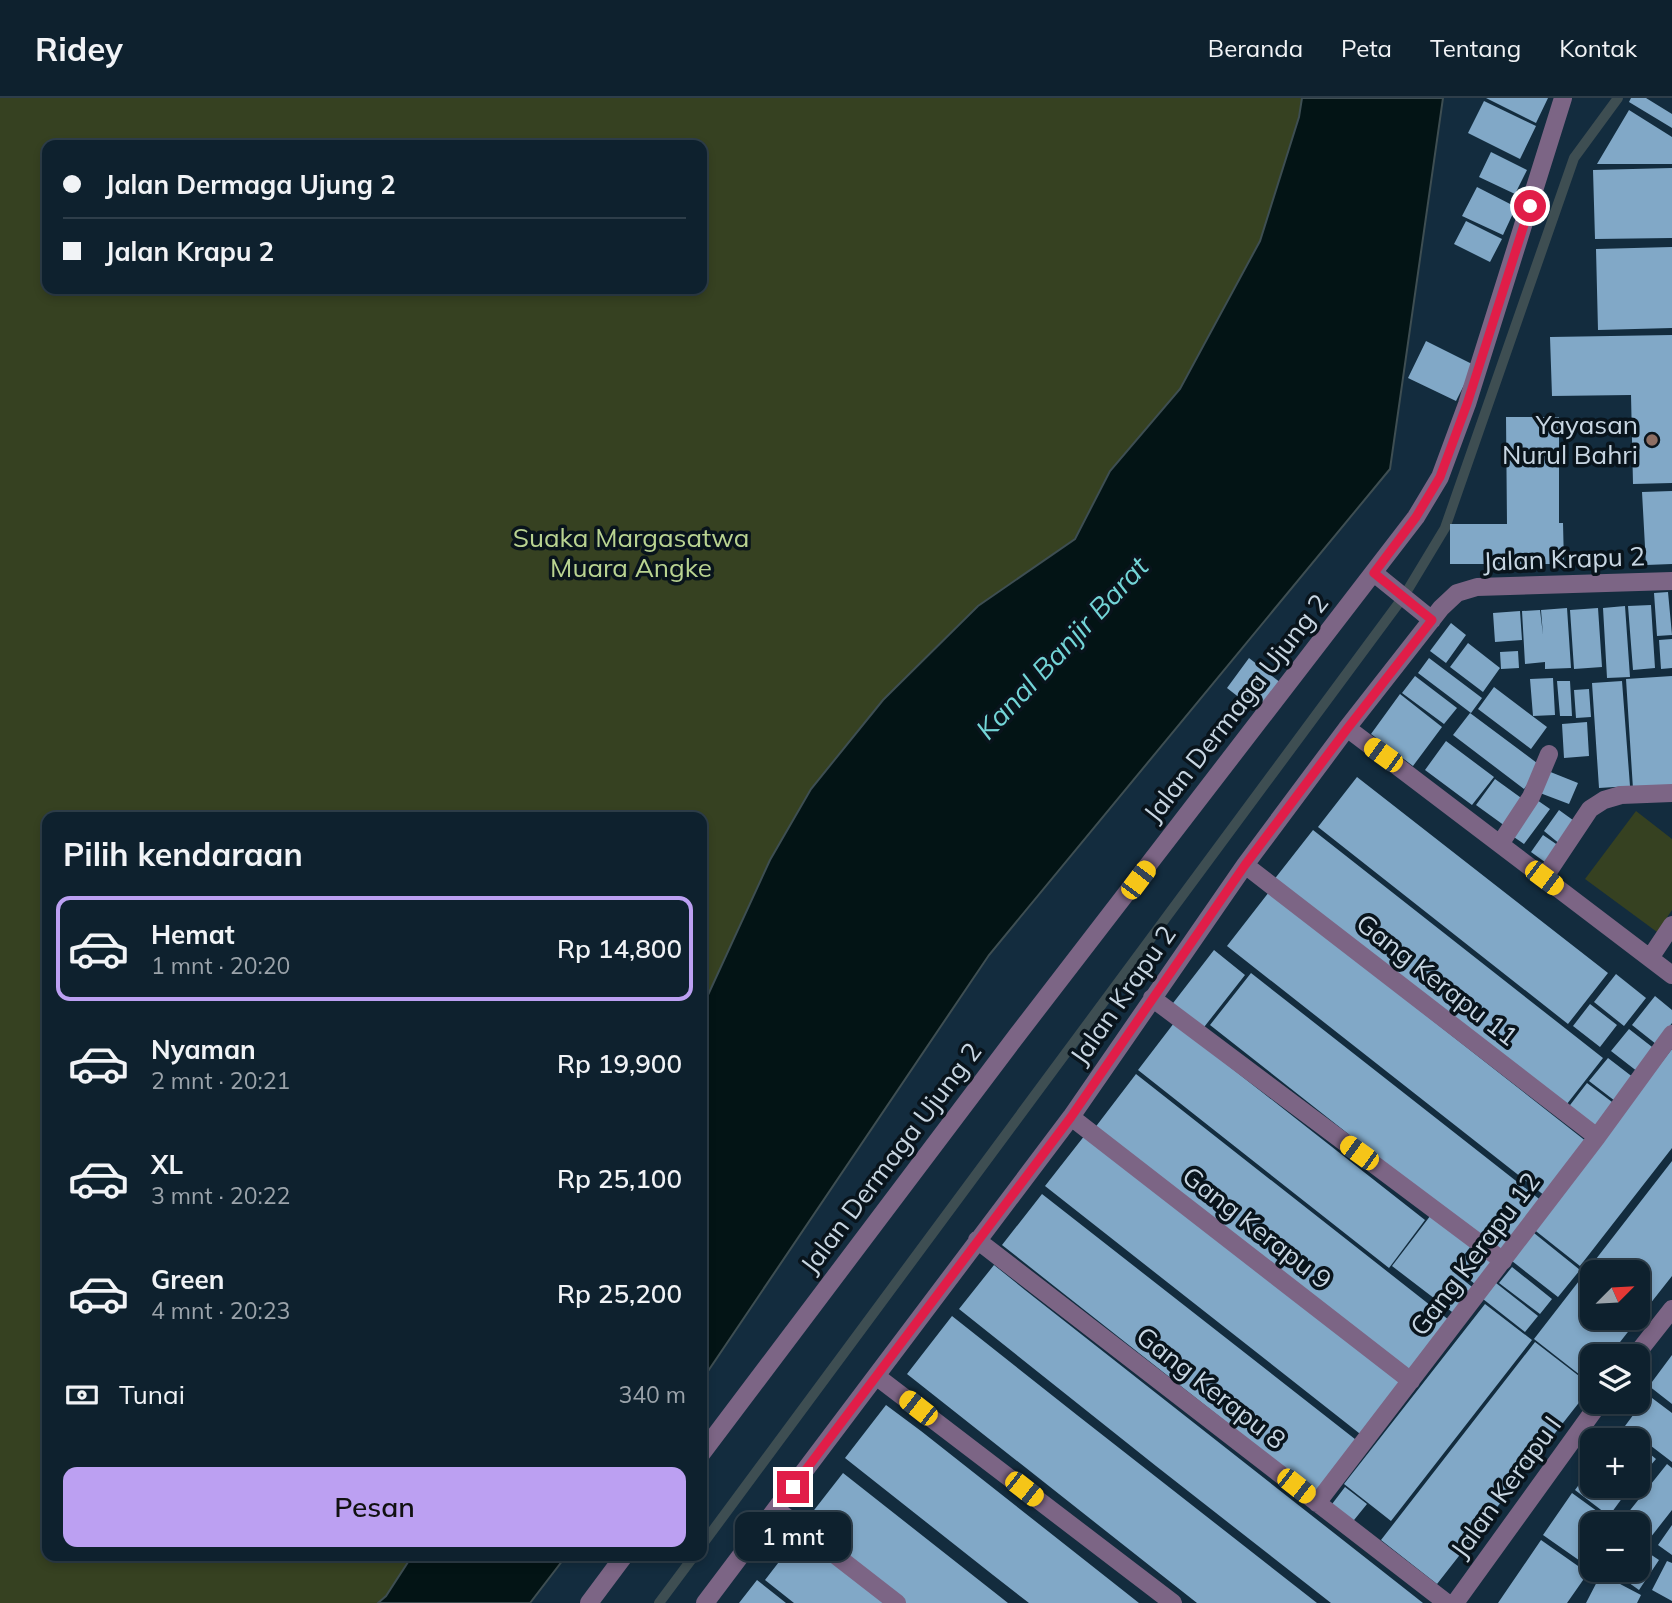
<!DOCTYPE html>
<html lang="id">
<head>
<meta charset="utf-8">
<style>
  :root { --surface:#0e212e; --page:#172936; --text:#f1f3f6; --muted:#9ba3aa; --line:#2e3e4a; --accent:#bca0f2 }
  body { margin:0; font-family:Mulish,sans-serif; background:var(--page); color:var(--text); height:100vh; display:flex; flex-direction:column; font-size:26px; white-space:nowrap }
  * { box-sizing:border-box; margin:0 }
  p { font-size:23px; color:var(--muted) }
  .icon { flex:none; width:38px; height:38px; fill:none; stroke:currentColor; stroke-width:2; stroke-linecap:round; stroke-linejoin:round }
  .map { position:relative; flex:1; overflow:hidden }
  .drawer { position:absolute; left:42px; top:714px; width:665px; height:749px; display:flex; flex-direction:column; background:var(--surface); border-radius:14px; box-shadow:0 4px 10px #0003,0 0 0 2px var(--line) }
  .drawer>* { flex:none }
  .top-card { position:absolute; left:42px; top:42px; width:665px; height:154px; border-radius:14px; box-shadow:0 4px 10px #0003,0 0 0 2px var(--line); display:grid; align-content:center; height:154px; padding:0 21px; background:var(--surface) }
  .needle { width:46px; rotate:66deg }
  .controls { position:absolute; left:1580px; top:1162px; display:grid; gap:14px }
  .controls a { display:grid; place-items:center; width:70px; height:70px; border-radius:14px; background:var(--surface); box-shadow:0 4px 10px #0003,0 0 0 2px var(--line); font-size:35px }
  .end { position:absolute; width:32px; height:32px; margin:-16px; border:9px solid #e11d48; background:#fff; box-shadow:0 0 0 4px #fff }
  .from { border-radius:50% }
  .bubble { position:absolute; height:49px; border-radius:14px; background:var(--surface); box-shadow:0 4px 10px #0003,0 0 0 2px var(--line); font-size:23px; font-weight:600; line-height:49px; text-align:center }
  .car { position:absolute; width:21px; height:42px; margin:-21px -10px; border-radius:9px; box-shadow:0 0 5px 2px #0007; background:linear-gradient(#f5c518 24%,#345 0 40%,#f5c518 0 76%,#345 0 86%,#f5c518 0) }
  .top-card b { display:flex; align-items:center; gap:24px; height:66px; font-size:26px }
  .top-card b+b { border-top:2px solid var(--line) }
  .top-card i { width:18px; height:18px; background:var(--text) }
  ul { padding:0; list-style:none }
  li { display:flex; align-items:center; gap:21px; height:105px; margin:0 14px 10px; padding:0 7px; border:4px solid transparent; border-radius:14px }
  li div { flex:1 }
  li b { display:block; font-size:26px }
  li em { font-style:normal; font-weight:600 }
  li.on { border-color:var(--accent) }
  li>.icon { width:63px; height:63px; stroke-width:1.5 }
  h2 { padding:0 21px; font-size:32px; line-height:84px }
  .pay { display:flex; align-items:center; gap:18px; height:77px; padding:0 21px; font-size:26px }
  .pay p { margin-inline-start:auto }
  .button { display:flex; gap:14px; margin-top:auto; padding:14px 21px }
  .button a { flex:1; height:80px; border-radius:14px; background:var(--accent); color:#111; font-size:28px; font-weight:600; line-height:80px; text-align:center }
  header { display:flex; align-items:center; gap:42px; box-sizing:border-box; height:98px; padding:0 35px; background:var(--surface); border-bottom:2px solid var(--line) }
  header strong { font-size:33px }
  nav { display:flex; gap:38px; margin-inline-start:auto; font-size:24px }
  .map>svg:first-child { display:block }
</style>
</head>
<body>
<header>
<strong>Ridey</strong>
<nav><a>Beranda</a><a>Peta</a><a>Tentang</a><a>Kontak</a></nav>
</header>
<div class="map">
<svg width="1672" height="1505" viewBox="0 0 1672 1505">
  <rect width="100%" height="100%" fill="#132c3e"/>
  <path fill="#364121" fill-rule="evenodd" d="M0 0H1302L1299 19 1260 143 1180 291 1110 373 1074 441 978 508 883 602 811 691 770 762 702 910V719H47V1458H412L386 1498 378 1505H0ZM47 47H702V191H47Z
    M1636 713 1672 741V812L1657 834 1585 781Z"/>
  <path fill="#031415" stroke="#3e4e52" stroke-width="2" d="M1302 0H1443L1390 371 989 857 702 1282V910L770 762 811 691 883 602 978 508 1075 441 1110 373 1180 291 1260 143 1299 19Z
    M412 1458H566L530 1505H378L386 1498Z"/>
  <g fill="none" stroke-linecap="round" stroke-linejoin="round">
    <path stroke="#3e4e52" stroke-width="10" d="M702 1447 1404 498 1445 430 1574 60 1618 0
      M659 1505 694 1458"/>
  </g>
  <path fill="#81a8c7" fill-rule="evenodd" d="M1486 0H1548L1536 25Z
    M1631 0H1646L1672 16V30L1629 4Z
    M1484 3 1536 28 1520 61 1468 35Z
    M1629 12 1672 39V66H1597Z
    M1491 54 1527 72 1515 96 1479 79Z
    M1672 70V140L1595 141 1593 72Z
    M1477 89 1516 109 1503 137 1462 118Z
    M1466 123 1502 141 1490 164 1454 146Z
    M1672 149V230L1598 232 1596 151Z
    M1672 237V385L1633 386 1631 297 1552 298 1550 239Z
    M1426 243 1474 267 1456 303 1408 280Z
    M1506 319H1559V425H1563L1564 466H1450V426H1507Z
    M1672 393V466L1646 467 1642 394Z
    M1668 494 1672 537 1657 538 1654 495Z
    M1651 507 1655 570 1633 572 1628 508Z
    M1625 508 1630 579 1607 580 1603 510Z
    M1567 510 1571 570 1545 571V564L1525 566 1522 513 1540 512 1543 537 1541 512Z
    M1598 510 1602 569 1574 571 1570 512Z
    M1520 513 1522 542 1495 544 1493 515Z
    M1451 525 1466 537 1446 565 1430 553Z
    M1672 541V570L1661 571 1659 542Z
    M1468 545 1500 570 1483 594 1450 569Z
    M1518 553 1519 570 1501 571 1500 554Z
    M1249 560 1281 585 1259 615 1227 590Z
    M1429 560 1482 600 1471 615 1418 575Z
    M1415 578 1457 610 1444 626 1402 595Z
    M1672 578V689L1633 691 1626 581Z
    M1553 580 1555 617 1533 618 1530 581Z
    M1557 583H1570L1572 618H1560Z
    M1622 583 1630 688 1599 690 1592 585Z
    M1494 589 1547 629 1531 651 1478 611Z
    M1589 591 1591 619 1576 620 1574 592Z
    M1400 596 1442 629 1413 668 1371 636Z
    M1470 615 1541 668 1524 691 1453 637Z
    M1587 624 1589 658 1564 660 1562 626Z
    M1446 643 1494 679 1472 707 1425 672Z
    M1548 673 1578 685 1569 706 1540 695Z
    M1357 679 1608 875 1568 926 1318 729Z
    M1495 681 1524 702 1505 728 1476 707Z
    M1537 702 1550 711 1524 746 1511 737Z
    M1559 712 1577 725 1561 747 1544 733Z
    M1313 732 1603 960 1563 1011 1273 783Z
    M1543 737 1562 750 1549 767 1531 754Z
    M1269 794 1587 1044 1545 1098 1227 848Z
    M1214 852 1245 877 1201 933 1170 909Z
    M1251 875 1543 1104 1502 1157 1210 927Z
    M1616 876 1646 900 1624 928 1594 904Z
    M1655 898 1672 912V925L1656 946 1632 927Z
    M1590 906 1617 927 1600 949 1573 928Z
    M1174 925 1425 1122 1389 1170 1138 972Z
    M1629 931 1656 952 1638 974 1611 953Z
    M1672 951V1050L1580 1168 1532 1130Z
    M1608 960 1634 980 1615 1003 1589 983Z
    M1136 976 1449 1222 1407 1277 1094 1031Z
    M1587 985 1616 1007 1595 1033 1567 1011Z
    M1085 1037 1404 1288 1364 1339 1045 1088Z
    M1672 1063V1178L1609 1258H1592V1279L1589 1284 1534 1241ZM1592 1174H1638V1220H1592Z
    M1042 1096 1360 1345 1319 1397 1002 1147Z
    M1434 1113 1474 1144 1452 1173 1476 1192 1456 1217 1392 1168Z
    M1534 1135 1580 1172 1558 1199 1512 1163Z
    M1474 1146 1499 1165 1480 1190 1456 1171Z
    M994 1167 1025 1192 1423 1505H1331L1156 1368 959 1211Z
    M1512 1169 1552 1201 1540 1216 1499 1185Z
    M1496 1185 1538 1218 1525 1234 1483 1201Z
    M1485 1206 1532 1242 1391 1423 1344 1386Z
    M952 1218 1077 1317 1317 1505H1197L1121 1445 907 1276Z
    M1535 1244 1592 1288 1437 1486 1381 1442Z
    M1672 1257V1306L1649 1288Z
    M1648 1297 1672 1315V1364L1625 1328Z
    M886 1307 921 1333 1139 1505H1029L993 1477 845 1360Z
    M1620 1331 1633 1342H1611Z
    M1638 1346 1656 1361 1644 1375 1638 1370Z
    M1667 1366 1672 1370V1412L1643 1449 1638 1444V1426H1619Z
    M1589 1373 1592 1375V1388H1609L1623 1399 1609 1418 1575 1392Z
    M843 1375 1008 1505H906L804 1425Z
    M1345 1389 1367 1406 1350 1427 1329 1410Z
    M1572 1395 1612 1424 1611 1426H1592V1452L1583 1465 1543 1437Z
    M1672 1427V1457L1658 1447Z
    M802 1434 892 1505H794L765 1482Z
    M1541 1442 1588 1475 1567 1505H1498Z
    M1638 1448 1659 1462 1639 1492 1611 1472H1638Z
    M1667 1463 1672 1465V1503L1652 1492Z
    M1601 1476 1641 1497 1637 1505H1586Z
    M757 1482 786 1505H739Z"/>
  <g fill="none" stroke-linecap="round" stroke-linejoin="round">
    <path stroke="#7c6585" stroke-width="18" d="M1374 475 1432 522
      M1347 630 1672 877
      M1500 746 1531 699 1549 656
      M1245 767 1597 1039
      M1544 780 1590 711 1604 702 1621 697 1672 695
      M1650 860 1672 827
      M1152 900 1503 1163
      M1071 1019 1411 1283
      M977 1142 1447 1505
      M1635 1258 1672 1211
      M876 1278 1173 1505
      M702 1355 1018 936 1416 419 1440 379 1467 306 1563 0
      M1317 1405 1597 1039 1672 936
      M776 1411 897 1505
      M589 1505 624 1458
      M705 1505 1071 1019 1245 767 1347 630 1441 510 1457 495 1477 489 1672 483
      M1455 1505 1600 1304"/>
  </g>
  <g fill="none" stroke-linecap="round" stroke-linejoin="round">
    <path stroke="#e11d48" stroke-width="9" d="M793 1389 1071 1019 1245 767 1347 631 1432 522 1374 475 1416 419 1440 379 1467 306 1530 108"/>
  </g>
  <circle fill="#8d6e63" stroke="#09141c" stroke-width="2.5" cx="1652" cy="342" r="7"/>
  <g text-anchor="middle" stroke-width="7" stroke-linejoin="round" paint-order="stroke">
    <g font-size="26" fill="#c8d6e2" stroke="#09141c" text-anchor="end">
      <text x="1638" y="336">Yayasan<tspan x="1638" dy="30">Nurul Bahri</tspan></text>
    </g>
    <g font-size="26" fill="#b9d391" stroke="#09141c">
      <text x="631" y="449">Suaka Margasatwa<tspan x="631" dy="30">Muara Angke</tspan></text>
    </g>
    <g font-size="26" fill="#c8d6e2" stroke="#09141c">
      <text transform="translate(1564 461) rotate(-2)" y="9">Jalan Krapu 2</text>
      <text transform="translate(1236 610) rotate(-52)" y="9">Jalan Dermaga Ujung 2</text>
      <text transform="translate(1437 882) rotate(38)" y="9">Gang Kerapu 11</text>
      <text transform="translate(1123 897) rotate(-55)" y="9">Jalan Krapu 2</text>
      <text transform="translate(891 1060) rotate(-53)" y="9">Jalan Dermaga Ujung 2</text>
      <text transform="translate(1257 1130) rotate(38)" y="9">Gang Kerapu 9</text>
      <text transform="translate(1475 1156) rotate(-53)" y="9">Gang Kerapu 12</text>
      <text transform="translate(1211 1290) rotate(38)" y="9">Gang Kerapu 8</text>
      <text transform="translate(1506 1389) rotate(-54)" y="9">Jalan Kerapu I</text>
    </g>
    <g font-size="28" font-style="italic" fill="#73d5d7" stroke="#09141c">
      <text transform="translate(1062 550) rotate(-47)" y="10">Kanal Banjir Barat</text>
    </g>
  </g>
</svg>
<div class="controls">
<a><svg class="needle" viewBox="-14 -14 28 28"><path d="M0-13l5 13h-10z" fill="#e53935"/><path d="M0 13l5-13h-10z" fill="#9ba3aa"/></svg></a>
<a><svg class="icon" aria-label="layers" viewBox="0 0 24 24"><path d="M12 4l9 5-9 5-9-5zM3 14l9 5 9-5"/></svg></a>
<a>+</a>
<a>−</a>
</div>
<i class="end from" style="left:1530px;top:108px"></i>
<i class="end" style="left:793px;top:1389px"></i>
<div class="bubble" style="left:735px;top:1414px;width:116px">1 mnt</div>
<i class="car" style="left:1383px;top:657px;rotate:306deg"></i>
<i class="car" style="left:1544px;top:780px;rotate:127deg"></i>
<i class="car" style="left:1138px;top:782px;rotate:37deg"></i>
<i class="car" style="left:1359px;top:1055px;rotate:306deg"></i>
<i class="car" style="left:918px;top:1310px;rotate:308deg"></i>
<i class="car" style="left:1296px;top:1388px;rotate:128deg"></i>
<i class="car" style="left:1024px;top:1391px;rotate:128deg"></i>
<div class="top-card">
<b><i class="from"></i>Jalan Dermaga Ujung 2</b>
<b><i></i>Jalan Krapu 2</b>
</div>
<section class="drawer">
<h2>Pilih kendaraan</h2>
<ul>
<li class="on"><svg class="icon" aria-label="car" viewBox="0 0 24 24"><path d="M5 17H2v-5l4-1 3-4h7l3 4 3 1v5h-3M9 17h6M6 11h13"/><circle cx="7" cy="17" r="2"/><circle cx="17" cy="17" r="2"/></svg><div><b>Hemat</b><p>1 mnt · 20:20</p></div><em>Rp 14,800</em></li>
<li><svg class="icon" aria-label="car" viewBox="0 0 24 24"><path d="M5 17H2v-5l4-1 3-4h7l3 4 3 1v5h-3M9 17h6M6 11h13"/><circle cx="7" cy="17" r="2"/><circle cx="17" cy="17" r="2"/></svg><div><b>Nyaman</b><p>2 mnt · 20:21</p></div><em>Rp 19,900</em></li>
<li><svg class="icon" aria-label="car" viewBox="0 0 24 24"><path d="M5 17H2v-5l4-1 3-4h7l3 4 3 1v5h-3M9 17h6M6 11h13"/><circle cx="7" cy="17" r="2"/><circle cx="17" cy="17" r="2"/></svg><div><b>XL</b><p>3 mnt · 20:22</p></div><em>Rp 25,100</em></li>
<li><svg class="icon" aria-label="car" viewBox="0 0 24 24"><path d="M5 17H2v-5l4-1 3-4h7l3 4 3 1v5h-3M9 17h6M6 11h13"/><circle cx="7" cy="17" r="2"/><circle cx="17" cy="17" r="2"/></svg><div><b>Green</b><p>4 mnt · 20:23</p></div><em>Rp 25,200</em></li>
</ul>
<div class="pay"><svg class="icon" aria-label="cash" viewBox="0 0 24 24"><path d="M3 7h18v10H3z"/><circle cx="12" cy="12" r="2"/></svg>Tunai<p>340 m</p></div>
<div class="button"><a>Pesan</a></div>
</section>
</div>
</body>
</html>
